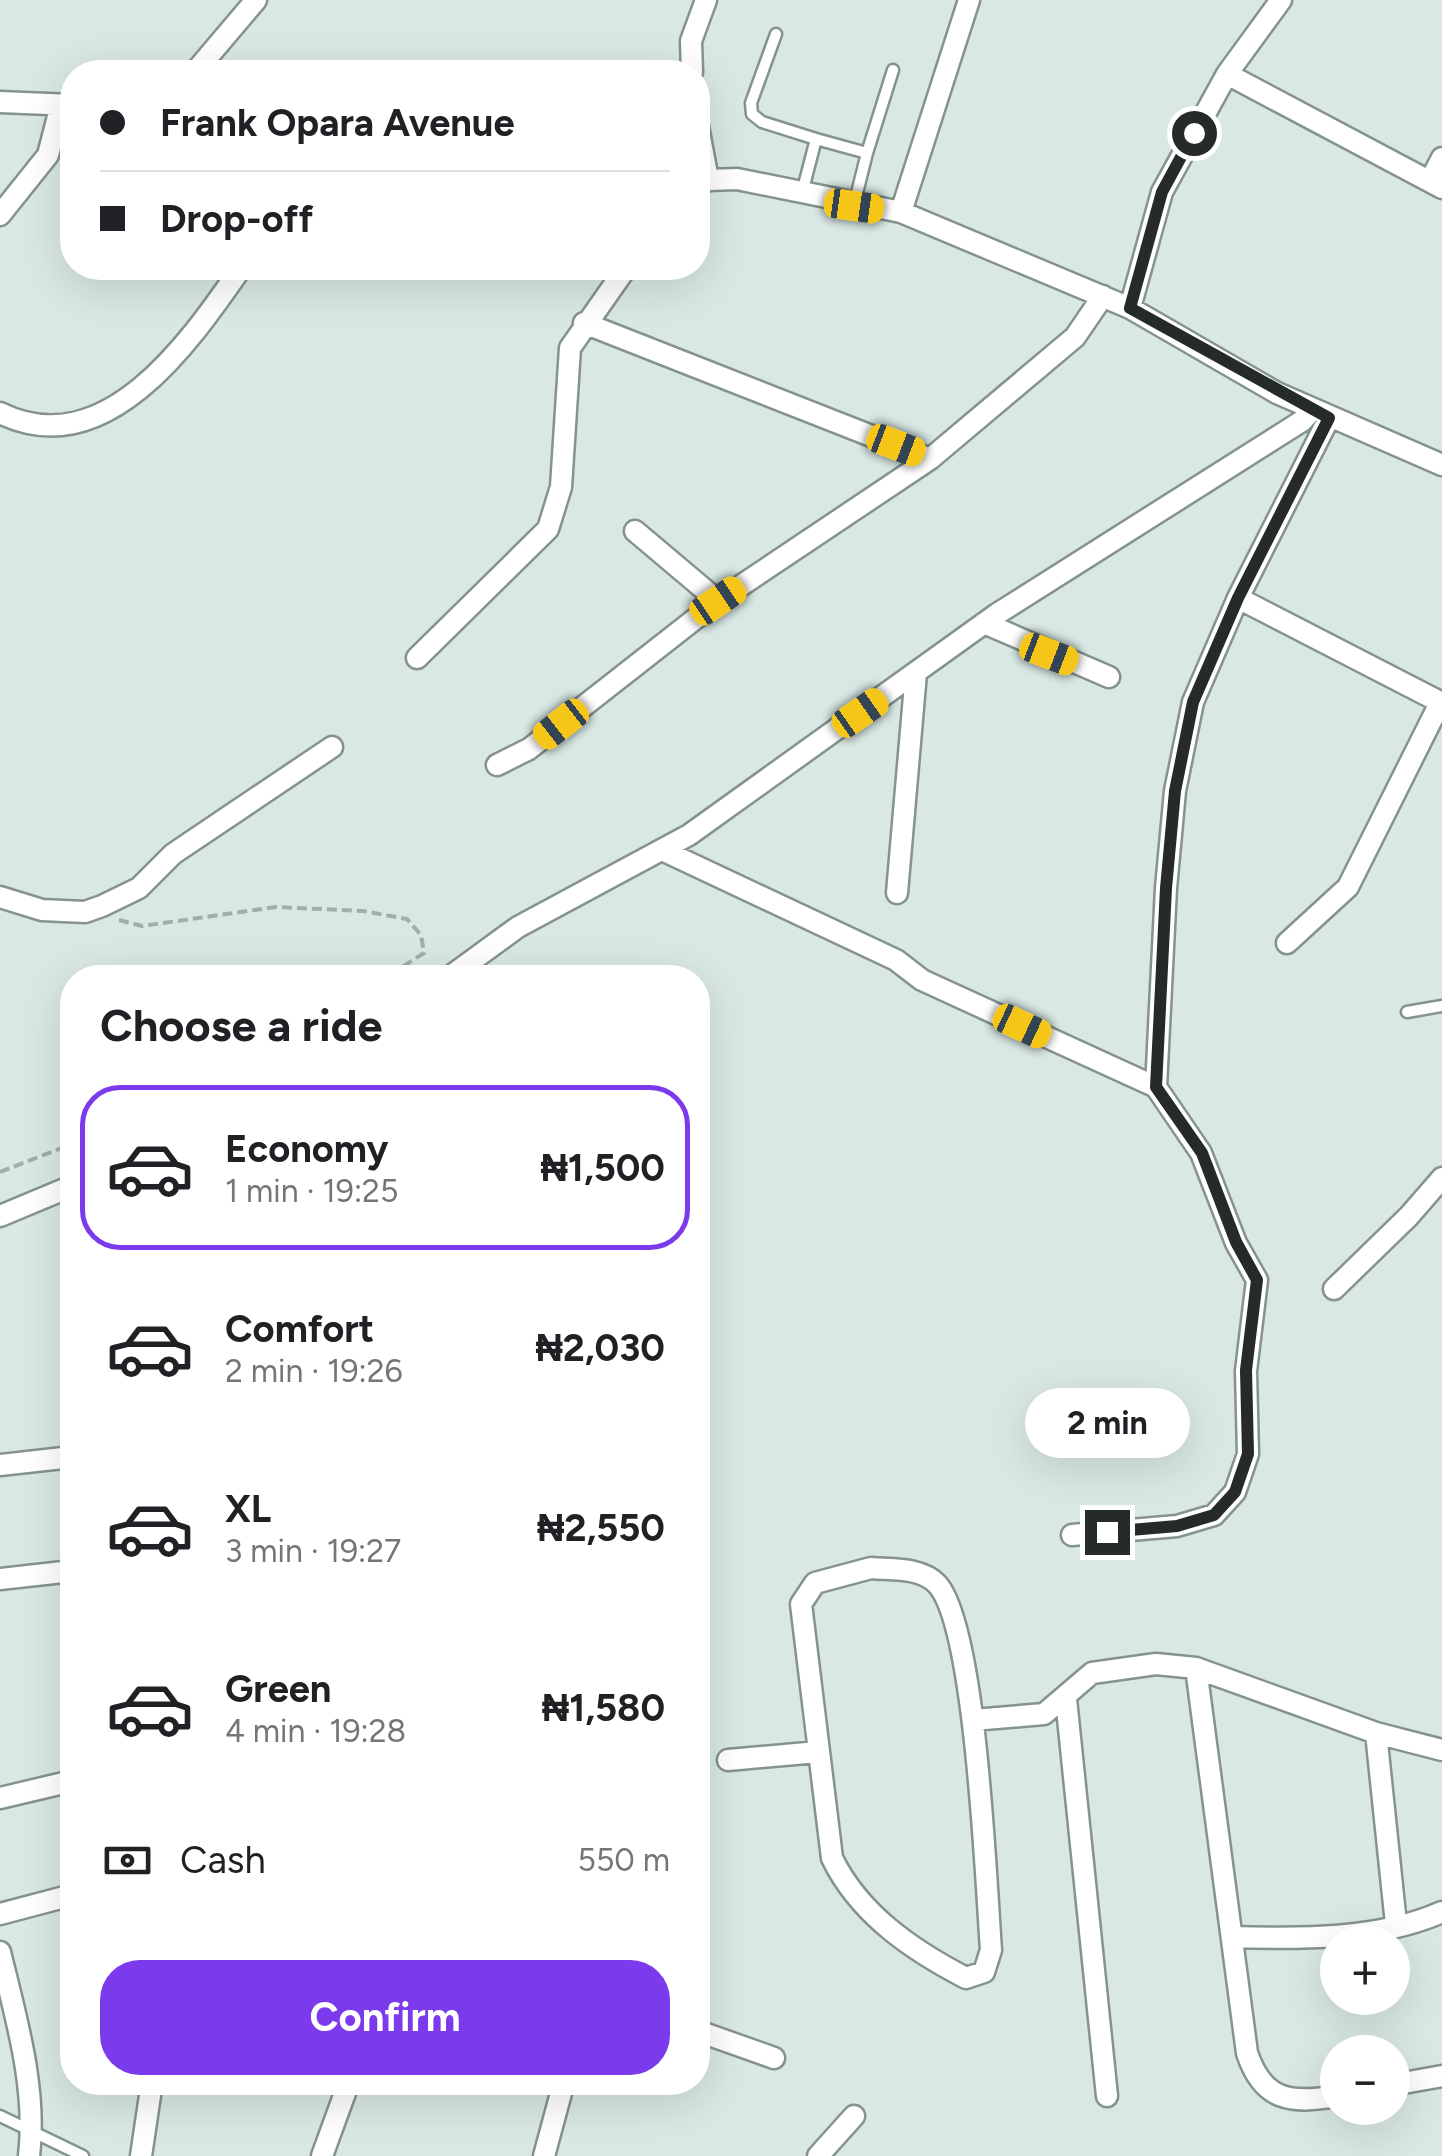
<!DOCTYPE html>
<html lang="en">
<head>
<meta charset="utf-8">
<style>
  :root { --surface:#fff; --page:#f2f2f2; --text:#202124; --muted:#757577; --line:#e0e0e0; --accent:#7c3aed }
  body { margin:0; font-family:Figtree,sans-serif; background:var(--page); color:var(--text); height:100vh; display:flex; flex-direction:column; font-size:38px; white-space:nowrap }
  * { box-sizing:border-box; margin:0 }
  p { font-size:32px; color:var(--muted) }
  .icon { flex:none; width:55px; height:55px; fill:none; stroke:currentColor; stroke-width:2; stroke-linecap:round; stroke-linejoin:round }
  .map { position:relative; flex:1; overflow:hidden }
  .details { position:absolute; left:60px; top:965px; width:650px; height:1130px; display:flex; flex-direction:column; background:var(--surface); border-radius:40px; box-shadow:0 10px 40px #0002 }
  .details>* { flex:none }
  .hud { position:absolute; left:60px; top:60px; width:650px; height:220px; border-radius:40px; box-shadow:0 10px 40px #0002; display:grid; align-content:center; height:220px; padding:0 40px; background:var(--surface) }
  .controls { position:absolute; left:1320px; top:1925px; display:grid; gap:20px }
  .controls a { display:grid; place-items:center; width:90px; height:90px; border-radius:50%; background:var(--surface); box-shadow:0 10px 40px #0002; font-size:50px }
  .end { position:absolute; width:45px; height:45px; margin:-22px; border:12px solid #252b29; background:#fff; box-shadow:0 0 0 5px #fff }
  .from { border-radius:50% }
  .bubble { position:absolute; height:70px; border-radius:35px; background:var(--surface); box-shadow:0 10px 40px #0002; font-size:32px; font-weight:700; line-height:70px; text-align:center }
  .car { position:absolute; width:30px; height:60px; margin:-30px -15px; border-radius:12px; box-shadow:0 0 8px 2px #0007; background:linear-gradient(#f5c518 24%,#345 0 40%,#f5c518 0 76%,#345 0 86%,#f5c518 0) }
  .hud b { display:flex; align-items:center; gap:35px; height:95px; font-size:38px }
  .hud b+b { border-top:2px solid var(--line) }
  .hud i { width:25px; height:25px; background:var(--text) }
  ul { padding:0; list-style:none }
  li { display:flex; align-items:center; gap:30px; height:165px; margin:0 20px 15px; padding:0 20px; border:5px solid transparent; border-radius:40px }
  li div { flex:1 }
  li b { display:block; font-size:38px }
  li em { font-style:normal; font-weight:700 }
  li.selected { border-color:var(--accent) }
  li>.icon { width:90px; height:90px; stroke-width:1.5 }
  h2 { padding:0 40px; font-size:45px; line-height:120px }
  .pay { display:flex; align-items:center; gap:25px; height:110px; padding:0 40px; font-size:38px }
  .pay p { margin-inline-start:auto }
  .action { display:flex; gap:20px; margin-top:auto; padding:20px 40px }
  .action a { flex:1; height:115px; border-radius:40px; background:var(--accent); color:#fff; font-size:40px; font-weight:700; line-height:115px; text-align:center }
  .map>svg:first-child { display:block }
</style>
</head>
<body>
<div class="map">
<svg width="1442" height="2156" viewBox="0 0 1442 2156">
  <rect width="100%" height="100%" fill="#d9e8e4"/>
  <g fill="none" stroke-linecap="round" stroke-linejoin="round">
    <defs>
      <path id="lane" d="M776 34 751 103 752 114 762 122 816 139 802 193
        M816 139 867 153 893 70
        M854 205 867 153
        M1407 1012 1442 1006
        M0 2116 83 2156"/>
      <path id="street" d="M195 72 256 0
        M692 72 691 41 706 0
        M1227 74 1442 188
        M0 102 72 105
        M698 126 708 180
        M1430 181 1442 158
        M698 186 708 180 737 179 901 212 1130 308 1277 393 1442 465
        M901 212 969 0
        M0 215 48 155 61 105
        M1130 308 1162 192 1227 74 1281 0
        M584 323 930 459 1075 337 1103 296
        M0 413C105 465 189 343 241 268
        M635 531 718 601
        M1238 598 1442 703
        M984 623 1109 677
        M417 658 548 529 561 487 570 348 626 268
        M497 765 529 749 718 601 930 459
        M662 850 896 960 922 980 1156 1087
        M897 893 916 673
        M0 897 42 910 85 912 102 906 139 888 173 854 332 747
        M1287 943 1348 887 1440 703
        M448 978 518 927 689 835 997 614 1302 421 1312 410
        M0 1216 72 1186
        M1334 1289 1409 1216 1442 1178
        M0 1465 72 1457
        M1072 1535 1177 1526 1214 1515 1235 1492 1248 1454 1246 1371 1257 1280 1236 1243 1201 1153 1156 1087 1166 888 1175 791 1193 702 1238 598 1329 418
        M871 1568C892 1570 921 1567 937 1584 976 1626 986 1883 991 1950L984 1972 966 1978C912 1950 859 1914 832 1858L801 1604 815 1583Z
        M0 1579 72 1571
        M1196 1668 1247 2053C1263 2101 1290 2104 1338 2096
        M1066 1699 1107 2096
        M973 1720 1044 1714 1092 1673 1156 1664 1196 1668 1376 1733 1442 1750
        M1376 1733 1396 1924
        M728 1760 818 1752
        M0 1798 72 1781
        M0 1914 72 1895
        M1232 1937C1299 1939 1379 1940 1442 1912
        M0 1952C16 2018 37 2088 29 2156
        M698 2031 774 2058
        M1392 2085 1442 2076
        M141 2156 152 2082
        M322 2156 349 2082
        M544 2156 564 2082
        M818 2156 854 2116"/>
    </defs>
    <use href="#lane" stroke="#85938f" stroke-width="15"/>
    <use href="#street" stroke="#85938f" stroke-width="25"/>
    <path stroke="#a1aeaa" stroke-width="4" stroke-dasharray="10 5" stroke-linecap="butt" d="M119 920 142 926 276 907 363 911 407 919 421 935 424 953 385 978
      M0 1172 72 1144"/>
    <use href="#lane" stroke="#fff" stroke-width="10"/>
    <use href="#street" stroke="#fff" stroke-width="20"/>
  </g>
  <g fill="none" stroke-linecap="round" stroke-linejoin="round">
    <path stroke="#252b29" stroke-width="12" d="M1107 1532 1177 1526 1214 1515 1235 1492 1248 1454 1246 1370 1257 1280 1236 1242 1202 1153 1156 1087 1166 888 1175 791 1193 702 1238 598 1329 418 1130 308 1162 192 1194 133"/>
  </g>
</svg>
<div class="controls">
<a>+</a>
<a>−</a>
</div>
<i class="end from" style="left:1194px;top:133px"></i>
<i class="end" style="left:1107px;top:1532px"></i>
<div class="bubble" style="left:1025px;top:1388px;width:165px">2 min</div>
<i class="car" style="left:854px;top:206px;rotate:98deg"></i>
<i class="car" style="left:896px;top:445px;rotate:111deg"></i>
<i class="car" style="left:718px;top:601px;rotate:56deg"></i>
<i class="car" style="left:1049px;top:654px;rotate:111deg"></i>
<i class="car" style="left:860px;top:713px;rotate:55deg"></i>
<i class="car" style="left:561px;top:724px;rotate:232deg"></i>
<i class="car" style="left:1022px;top:1026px;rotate:115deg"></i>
<div class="hud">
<b><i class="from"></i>Frank Opara Avenue</b>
<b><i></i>Drop-off</b>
</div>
<section class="details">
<h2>Choose a ride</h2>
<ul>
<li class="selected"><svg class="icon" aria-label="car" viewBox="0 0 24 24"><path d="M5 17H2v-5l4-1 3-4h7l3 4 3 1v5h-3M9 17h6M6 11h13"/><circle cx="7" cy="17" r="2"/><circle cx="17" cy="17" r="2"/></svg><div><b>Economy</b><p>1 min · 19:25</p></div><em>₦1,500</em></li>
<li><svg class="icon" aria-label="car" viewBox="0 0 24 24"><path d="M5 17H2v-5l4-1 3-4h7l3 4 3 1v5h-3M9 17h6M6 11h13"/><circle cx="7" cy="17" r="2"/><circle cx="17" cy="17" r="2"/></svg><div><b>Comfort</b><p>2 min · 19:26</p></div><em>₦2,030</em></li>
<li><svg class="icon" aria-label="car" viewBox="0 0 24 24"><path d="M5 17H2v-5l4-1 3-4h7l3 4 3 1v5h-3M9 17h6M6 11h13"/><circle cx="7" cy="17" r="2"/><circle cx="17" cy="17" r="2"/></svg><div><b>XL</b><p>3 min · 19:27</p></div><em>₦2,550</em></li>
<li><svg class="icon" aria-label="car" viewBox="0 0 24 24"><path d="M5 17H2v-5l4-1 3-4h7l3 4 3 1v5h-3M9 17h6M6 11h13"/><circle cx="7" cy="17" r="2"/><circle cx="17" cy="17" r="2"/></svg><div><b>Green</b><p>4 min · 19:28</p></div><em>₦1,580</em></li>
</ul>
<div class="pay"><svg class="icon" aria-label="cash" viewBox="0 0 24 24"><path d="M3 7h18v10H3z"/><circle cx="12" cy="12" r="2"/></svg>Cash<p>550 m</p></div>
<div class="action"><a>Confirm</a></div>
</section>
</div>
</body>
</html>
